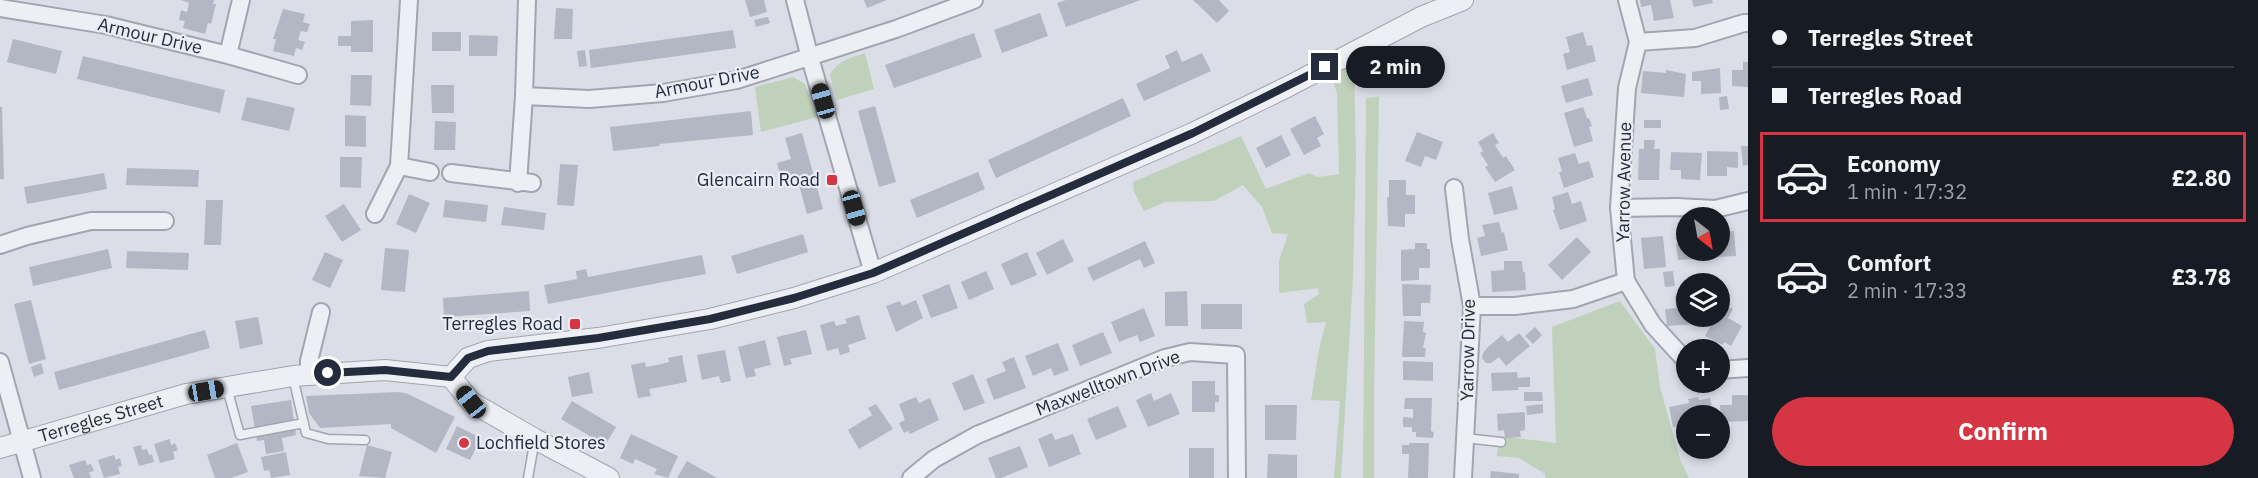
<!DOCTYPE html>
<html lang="en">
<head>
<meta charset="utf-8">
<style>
  :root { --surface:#171b24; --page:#242831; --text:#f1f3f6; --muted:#9ea1a6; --line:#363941; --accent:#d63544 }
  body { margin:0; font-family:"IBM Plex Sans",sans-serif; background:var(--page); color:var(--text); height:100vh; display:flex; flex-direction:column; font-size:22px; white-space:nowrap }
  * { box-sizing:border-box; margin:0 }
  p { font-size:20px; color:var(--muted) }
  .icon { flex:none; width:33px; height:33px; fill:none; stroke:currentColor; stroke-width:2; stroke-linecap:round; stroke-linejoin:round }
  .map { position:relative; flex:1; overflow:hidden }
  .panel { display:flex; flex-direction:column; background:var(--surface); width:510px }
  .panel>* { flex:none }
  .top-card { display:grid; align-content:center; height:132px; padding:0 24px; background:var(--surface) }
  .needle { width:39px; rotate:149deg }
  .buttons { position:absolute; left:1676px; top:207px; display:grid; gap:12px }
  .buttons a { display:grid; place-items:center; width:54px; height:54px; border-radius:50%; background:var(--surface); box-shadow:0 3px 9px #0003; font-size:30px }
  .end { position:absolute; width:27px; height:27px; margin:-14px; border:8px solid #242c3d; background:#fff; box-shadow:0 0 0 3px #fff }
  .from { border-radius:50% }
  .bubble { position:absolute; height:42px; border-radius:21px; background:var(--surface); box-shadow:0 3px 9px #0003; font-size:20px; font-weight:700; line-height:42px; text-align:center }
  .car { position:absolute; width:18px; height:36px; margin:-18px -9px; border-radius:8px; box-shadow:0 0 4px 2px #0007; background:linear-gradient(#222 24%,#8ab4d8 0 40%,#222 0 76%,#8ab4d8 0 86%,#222 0) }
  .top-card b { display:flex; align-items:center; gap:21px; height:57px; font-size:22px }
  .top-card b+b { border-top:2px solid var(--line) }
  .top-card i { width:15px; height:15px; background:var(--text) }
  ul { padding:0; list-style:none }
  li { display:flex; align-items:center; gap:18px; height:90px; margin:0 12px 9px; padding:0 12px; border:3px solid transparent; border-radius:0px }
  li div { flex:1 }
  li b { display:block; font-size:22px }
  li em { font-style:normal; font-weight:700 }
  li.active { border-color:var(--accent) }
  li>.icon { width:54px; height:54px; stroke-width:1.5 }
  .action { display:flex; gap:12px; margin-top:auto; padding:12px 24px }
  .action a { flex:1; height:69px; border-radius:36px; background:var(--accent); color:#fff; font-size:24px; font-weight:700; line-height:69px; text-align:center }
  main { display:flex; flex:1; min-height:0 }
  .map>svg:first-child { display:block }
</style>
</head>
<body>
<main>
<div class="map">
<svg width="1748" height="478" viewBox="0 0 1748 478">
  <rect width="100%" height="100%" fill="#dbdee6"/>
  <path fill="#bfd1bb" d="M865 53 874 89 837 100 830 75C837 61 850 58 865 53Z
    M1354 65 1356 156 1353 278 1341 478H1334L1340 401 1311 400 1319 350 1326 322 1307 323 1304 304 1319 294 1318 288 1279 293V260L1288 234 1272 233 1262 207 1243 185 1214 201 1165 202 1144 211 1134 192 1133 182 1241 136 1266 189 1309 173 1318 177 1339 174 1337 93 1331 75Z
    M793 77 805 84 817 117 761 132 755 87Z
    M1379 97 1374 393V478H1363L1366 98Z
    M1620 301 1655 349 1660 387 1680 459 1689 478H1545V474L1519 458 1497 456 1499 436 1556 443 1552 327Z"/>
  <path fill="#b2b7c3" d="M181 0H214L213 4H216L211 24 208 23 205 34 183 28 185 21 179 20 181 10 187 12 189 3Z
    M745 0H764L767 12 750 17Z
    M864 0H887L867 8Z
    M1066 0H1141L1066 27 1057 3Z
    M1193 0H1219L1229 11 1217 23Z
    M1640 0H1670L1674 18 1654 21 1651 5 1641 7Z
    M1692 0H1712L1713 3 1694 7Z
    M556 8 573 9 572 39H554Z
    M283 9 305 14 303 22 310 24 307 32 301 31 298 40 305 42 302 50 296 48 294 56 273 51 276 39H273Z
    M1040 13 1048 36 1002 53 994 30Z
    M768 17 770 23 756 27 754 20Z
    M373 20V52H351V46H338V36H351V21Z
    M733 30 736 48 591 68 589 50Z
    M432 32H461V51H432Z
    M1583 32 1587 46 1592 45 1596 61 1567 70 1563 54 1570 52 1566 37Z
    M974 33 982 57 894 88 885 65Z
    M469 35 498 36 497 56H469Z
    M13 39 62 51 56 74 7 62Z
    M585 50 587 66 579 67 577 51Z
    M1177 50 1182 62 1202 53 1211 71 1144 101 1136 84 1170 68 1165 56Z
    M83 56 225 90 220 113 77 79Z
    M1743 62H1748V87L1732 86V70H1743Z
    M1720 68 1721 93 1701 94V81H1692V72Z
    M1666 70 1686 74 1684 97 1641 93 1643 71 1666 73Z
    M351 75H372L371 106 350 105Z
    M1588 78 1593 95 1566 103 1561 86Z
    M431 85H454V113H432Z
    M1727 96 1729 109 1720 110 1719 97Z
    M247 97 295 108 289 131 241 120Z
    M1123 98 1131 116 996 178 988 160Z
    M875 106 896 182 879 187 858 111Z
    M0 107H2L4 179H0Z
    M1583 107 1587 118H1589L1592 126 1589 127 1593 141 1574 147 1564 113Z
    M751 111 753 135 659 144 660 146 613 151 610 127Z
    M345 115 366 116V147L345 146Z
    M1315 116 1324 134 1317 138 1321 146 1304 155 1290 129Z
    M1644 120H1661V128H1644Z
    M435 121 456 122 455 150H434Z
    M1417 132 1443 142 1436 160 1425 156 1421 167 1405 161Z
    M802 133 823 209 807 214 796 174 781 178 777 163 791 159 785 138Z
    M1493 133 1499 143 1495 145 1503 158 1506 156 1515 170 1495 182 1485 167 1488 165 1480 153 1483 151 1478 142Z
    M1281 135 1291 155 1266 168 1256 148Z
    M1644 140H1655L1654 149H1660L1659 180H1638L1639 149H1644Z
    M1741 146H1748V165L1743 166Z
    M1707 151 1738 152V168L1727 167V176H1707Z
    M1671 152 1702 153 1700 180 1681 179V170H1670Z
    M1575 153 1579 164 1589 161 1594 177 1564 188 1559 172 1562 171 1558 158Z
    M340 157H362L361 188 340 187Z
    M560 164 578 165 574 206 557 205Z
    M127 168 199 170 198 187 126 185Z
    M978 172 985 189 917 218 910 200Z
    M104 173 107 189 27 204 24 187Z
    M1389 180H1406V195H1415V214H1405V227L1388 226 1387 197H1389Z
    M1512 186 1518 209 1494 215 1488 193Z
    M1568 192 1572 204 1581 201 1587 221 1560 230 1553 210 1555 209 1552 197Z
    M409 194 430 203 416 233 396 224Z
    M206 200H223L221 245H204Z
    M445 200 488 205 486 222 443 217Z
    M344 204 361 230 342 242 325 216Z
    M504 207 546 213 544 230 501 225Z
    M1499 222 1502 233 1504 232 1508 250 1481 256 1477 238 1485 236 1482 225Z
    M1734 231 1736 256 1718 257 1719 232Z
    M803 234 808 252 737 274 731 256Z
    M1663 236 1666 267 1644 269 1641 238Z
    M1577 237 1591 252 1562 280 1548 265Z
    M1063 239 1074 261 1047 275 1036 253Z
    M1145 241 1155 263 1144 268 1140 259 1093 281 1087 268Z
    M1686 242V250H1709L1710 258 1678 260 1676 244Z
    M1415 243H1427V249H1430V268H1419V280L1401 281V250L1415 249Z
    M385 248 409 250 405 292 381 290Z
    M108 249 112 268 33 286 29 267Z
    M127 251 189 253 188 270 126 268Z
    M325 252 343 260 330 288 312 280Z
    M1027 252 1037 275 1011 286 1001 264Z
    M702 255 706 274 548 304 544 285 577 279 576 271 586 269 588 277Z
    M1504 261H1522L1523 272H1525L1526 290 1492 292 1491 271 1504 270Z
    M986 271 994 289 969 300 961 282Z
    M1673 271 1675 286 1665 287 1663 272Z
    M949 284 958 308 931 318 922 295Z
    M1402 284 1431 285 1430 303H1421V316H1403Z
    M529 291 530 311 444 317 443 298Z
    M1187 291 1188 326H1165V292Z
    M1686 295V316H1696V324L1667 326 1665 309 1676 308 1675 296Z
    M31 300 46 359 29 364 14 304Z
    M916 300 923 318 896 332 886 306 900 301 902 306Z
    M1201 304H1242V329H1201Z
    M1725 305 1733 309 1728 318 1742 326 1731 346 1724 342 1723 345 1705 336 1716 316H1719V312L1721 313Z
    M1144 308 1155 336 1140 342 1137 335 1119 342 1111 322Z
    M859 315 866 339 848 345 850 352 840 355 838 348 827 351 820 325 834 321 836 326 847 323 845 319Z
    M258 317 263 344 240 349 235 321Z
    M1404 321 1424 322 1423 332 1426 333 1423 348H1426L1425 357H1402Z
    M1535 327 1542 335 1533 344 1525 336Z
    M205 330 210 348 59 390 54 372Z
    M806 330 812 354 790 359 792 364 784 366 777 337Z
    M1103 332 1112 353 1080 366 1072 345Z
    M1519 333 1530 346 1506 366 1499 357 1491 363H1486L1482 358 1483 353 1488 347 1502 335 1508 342Z
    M765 340 771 365 754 369 756 376 746 378 738 347Z
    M1058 343 1069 370 1054 376 1051 368 1033 376 1025 356Z
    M725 350 731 381 721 383 719 376 702 380 697 355Z
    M682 355 687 382 649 389 651 396 638 398 631 365 645 362 646 367 657 365 669 362 668 358Z
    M1014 357 1026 388 994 400 986 379 1006 371 1002 362Z
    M1403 361 1433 362V381L1403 380Z
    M41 363 44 373 34 377 31 367Z
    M589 372 593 393 572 397 568 377Z
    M1517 372 1518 378 1530 377V387H1518L1519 390 1492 391 1491 373Z
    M973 374 985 403 964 411 952 383Z
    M1192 381H1215V395H1219V402H1215V412H1192Z
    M399 392 408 394 455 417 436 453 391 428V424L320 428 309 413 306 396Z
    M1524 392H1542L1543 401H1524Z
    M1151 393 1154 401 1171 393 1180 414 1148 427 1136 400Z
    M1732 395H1748V421L1721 422 1720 405H1732Z
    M916 397 919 403 930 398 939 420 910 434 908 431 904 433 899 423 905 420 899 404Z
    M1698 397 1699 400 1710 398 1714 416H1686V424L1673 427 1669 407 1689 403 1688 399Z
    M1405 398H1432L1431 431 1434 432 1433 438 1416 437V432H1412V427H1403V417L1413 418V409H1404Z
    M291 400 296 435 282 438 284 451 266 454 264 440 257 441 251 406Z
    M572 401 616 427 605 445 561 419Z
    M876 404 893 429 859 449 848 430 872 415 868 408Z
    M1543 404V413L1527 415 1526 406Z
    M1265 405H1297L1296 440H1265Z
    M1118 406 1127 427 1096 440 1087 419Z
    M1525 412V430L1520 431 1521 437 1505 438 1504 430 1498 431 1497 414Z
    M457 426 481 438 470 460 446 449Z
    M1052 433 1055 440 1073 434 1081 454 1049 467 1038 439Z
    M631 434 678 456 668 478 654 474 657 469 635 459 633 464 620 458Z
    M170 439 171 445 175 443 178 450 173 452 175 459 160 463 154 444Z
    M237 443 248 472 231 478H215L207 455Z
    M1409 443H1429L1428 478H1408L1409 454H1402V445H1409Z
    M141 445 142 450 147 449 149 455 152 454 154 462 139 466 133 447Z
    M367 445 392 452 385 478 359 476Z
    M1020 446 1028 467 1001 478H996L988 458Z
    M1189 448H1214V478H1189Z
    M286 452 290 475 271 478 269 470 264 471 261 457Z
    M1268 454 1297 455V478H1267Z
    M114 455 116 460 120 458 122 466 118 467 120 474 104 478 98 460Z
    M85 460 87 465 91 464 94 471 89 472 91 478H74L69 465Z
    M687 461 710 474 717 478H677Z
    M1491 471 1519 474V478H1490Z"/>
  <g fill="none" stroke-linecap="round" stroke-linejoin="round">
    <defs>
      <path id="service" d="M293 377 306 433 328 439 365 440
        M227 388 240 435 304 423
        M1465 438 1501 442
        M528 478 535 439"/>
      <path id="minor" d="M409 0 399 166 430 172
        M795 0 810 58 873 273
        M0 8 106 25 228 55 298 75
        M1638 42 1695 38 1744 23H1748
        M228 55 241 0
        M524 96 589 99 663 93 737 80 896 29 974 0
        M451 173 532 183
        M518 183 524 96 527 0
        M1454 188 1460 239 1472 306 1463 478
        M1619 208 1677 207 1715 209 1748 201
        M375 214 399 166
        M0 245 27 236 91 221H165
        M1626 281 1653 325 1686 361
        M1472 306H1515L1573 299 1626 281 1619 208 1627 88 1638 42 1627 0
        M0 362 32 478
        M1719 370 1748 368
        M309 374V361L321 312
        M911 478 934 459 977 435 1165 358 1190 352 1236 355 1237 478"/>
      <g id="tertiary">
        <path d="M451 377 468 358 488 351 598 338 710 319 794 298 873 273 1193 133 1287 87 1421 17 1463 0"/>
        <path d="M451 377 471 402 535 439 609 478"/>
        <path id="s1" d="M0 448 186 394 293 376 385 370 451 377"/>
      </g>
    </defs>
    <use href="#service" stroke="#a0a5b0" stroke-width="11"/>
    <use href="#minor" stroke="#a0a5b0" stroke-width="20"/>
    <use href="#tertiary" stroke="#a0a5b0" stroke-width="22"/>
    <use href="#service" stroke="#edeff5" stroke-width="8"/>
    <use href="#minor" stroke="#edeff5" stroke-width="16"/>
    <use href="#tertiary" stroke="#edeff5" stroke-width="20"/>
  </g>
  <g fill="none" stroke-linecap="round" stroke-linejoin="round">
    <path stroke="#242c3d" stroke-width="8" d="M328 373 385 370 451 377 468 358 488 351 598 338 710 319 794 298 873 273 1193 133 1325 67"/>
  </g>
  <g fill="#d63544" stroke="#eaedf4" stroke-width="2">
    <rect x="826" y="174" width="12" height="12" rx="3"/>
    <rect x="569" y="318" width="12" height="12" rx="3"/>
    <circle cx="464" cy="443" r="6"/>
  </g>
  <g text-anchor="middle" stroke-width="4.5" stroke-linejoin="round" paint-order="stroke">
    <g font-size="18" fill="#242c3d" stroke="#eaedf4">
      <text transform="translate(150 36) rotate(13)" y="6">Armour Drive</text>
      <text transform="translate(707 82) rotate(-11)" y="6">Armour Drive</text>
      <text transform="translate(1624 182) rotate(-89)" y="6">Yarrow Avenue</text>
      <text transform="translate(1468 350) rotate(-89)" y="6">Yarrow Drive</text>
      <text transform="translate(1108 383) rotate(-21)" y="6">Maxwelltown Drive</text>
      <text dy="6" stroke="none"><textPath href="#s1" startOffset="105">Terregles Street</textPath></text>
    </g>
    <g font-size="18" fill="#242c3d" stroke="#eaedf4" text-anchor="end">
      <text x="820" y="186">Glencairn Road</text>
      <text x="563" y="330">Terregles Road</text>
      <text x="476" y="449" text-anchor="start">Lochfield Stores</text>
    </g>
  </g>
</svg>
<div class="buttons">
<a><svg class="needle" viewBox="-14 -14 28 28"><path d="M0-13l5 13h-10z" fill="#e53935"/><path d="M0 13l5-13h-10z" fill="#9ea1a6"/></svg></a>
<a><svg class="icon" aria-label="layers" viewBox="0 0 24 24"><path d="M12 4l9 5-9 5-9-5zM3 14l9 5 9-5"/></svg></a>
<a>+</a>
<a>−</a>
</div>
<i class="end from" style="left:328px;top:373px"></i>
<i class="end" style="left:1325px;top:67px"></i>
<div class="bubble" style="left:1346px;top:46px;width:99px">2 min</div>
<i class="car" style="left:823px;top:101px;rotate:344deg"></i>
<i class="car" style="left:854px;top:208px;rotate:164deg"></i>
<i class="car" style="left:206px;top:391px;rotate:80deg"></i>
<i class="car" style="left:471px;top:402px;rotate:322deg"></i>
</div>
<section class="panel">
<div class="top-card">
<b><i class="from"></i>Terregles Street</b>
<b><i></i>Terregles Road</b>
</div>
<ul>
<li class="active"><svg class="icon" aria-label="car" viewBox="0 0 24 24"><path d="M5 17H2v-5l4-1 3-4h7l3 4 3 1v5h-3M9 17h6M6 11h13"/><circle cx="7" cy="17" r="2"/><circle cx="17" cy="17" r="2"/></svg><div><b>Economy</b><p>1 min · 17:32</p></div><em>£2.80</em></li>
<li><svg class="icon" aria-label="car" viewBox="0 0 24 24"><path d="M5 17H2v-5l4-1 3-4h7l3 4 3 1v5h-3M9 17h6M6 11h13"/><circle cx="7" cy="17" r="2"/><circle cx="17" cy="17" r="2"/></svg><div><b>Comfort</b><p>2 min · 17:33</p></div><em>£3.78</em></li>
</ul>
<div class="action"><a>Confirm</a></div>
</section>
</main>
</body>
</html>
